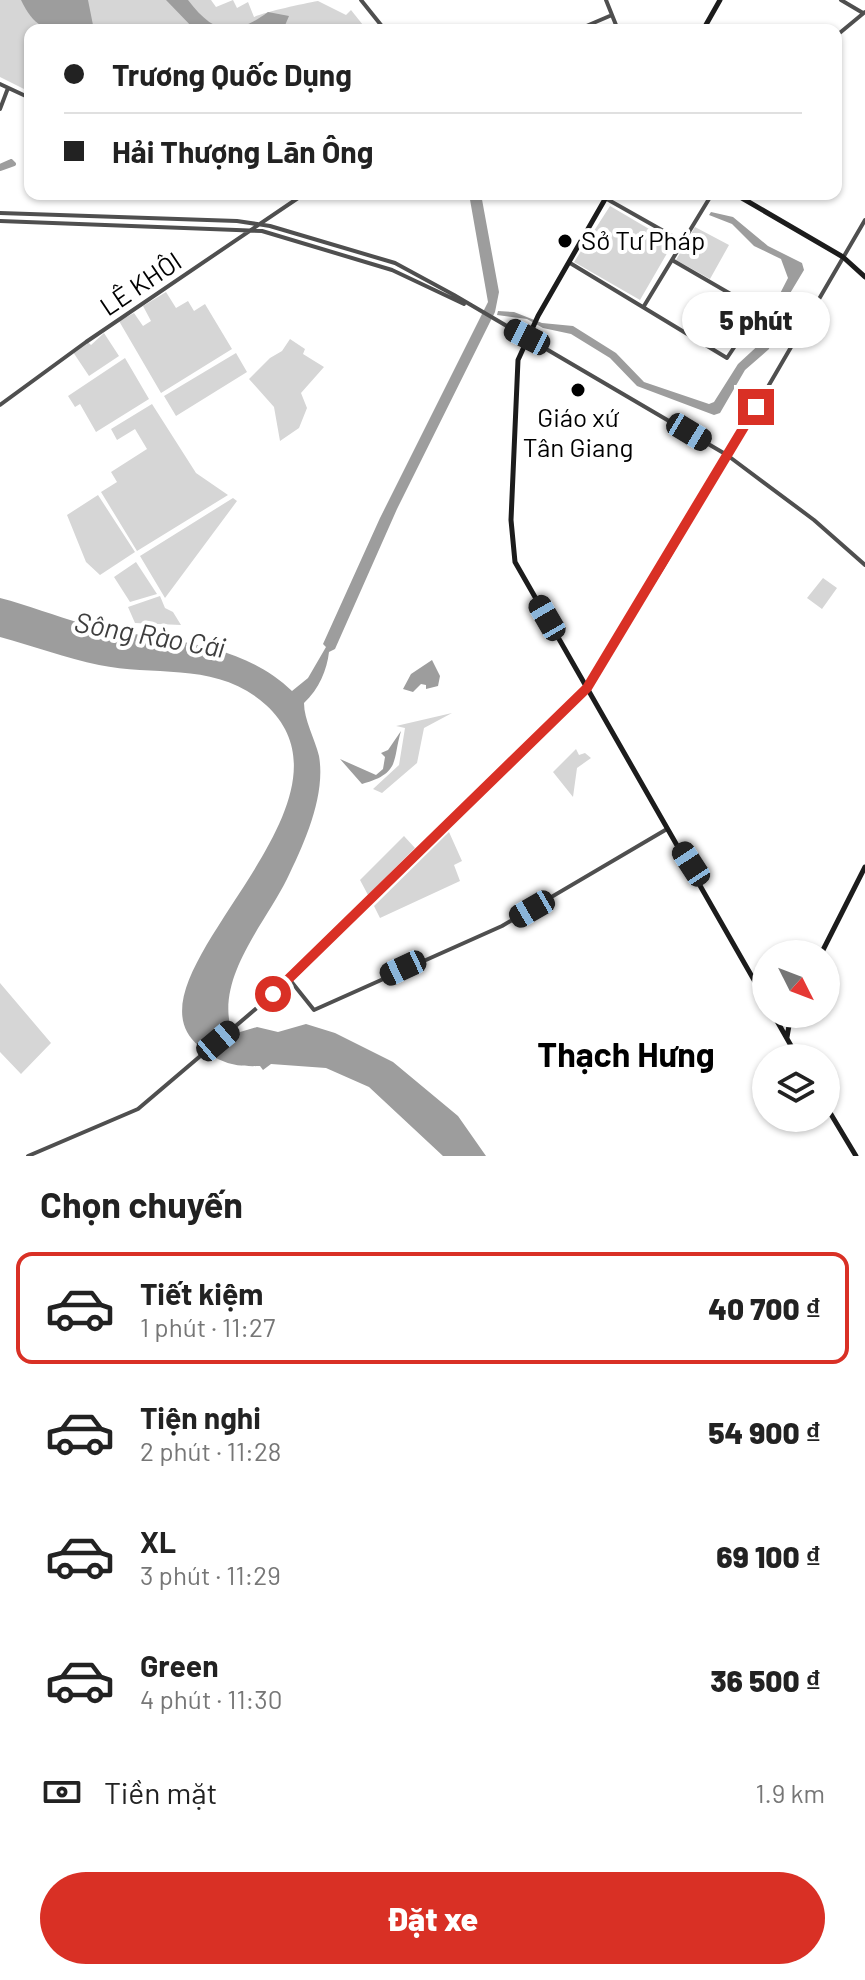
<!DOCTYPE html>
<html lang="vi">
<head>
<meta charset="utf-8">
<style>
  :root { --surface:#fff; --page:#f2f2f2; --text:#222; --muted:#767676; --line:#e0e0e0; --accent:#d93025 }
  body { margin:0; font-family:Barlow,sans-serif; background:var(--page); color:var(--text); height:100vh; display:flex; flex-direction:column; font-size:30px; white-space:nowrap }
  * { box-sizing:border-box; margin:0 }
  p { font-size:26px; color:var(--muted) }
  .icon { flex:none; width:44px; height:44px; fill:none; stroke:currentColor; stroke-width:2; stroke-linecap:round; stroke-linejoin:round }
  .map { position:relative; height:1156px; overflow:hidden }
  .details { display:flex; flex-direction:column; background:var(--surface); flex:1 }
  .details>* { flex:none }
  .hud { position:absolute; left:24px; top:24px; width:818px; height:176px; border-radius:16px; box-shadow:0 2px 6px #0004; display:grid; align-content:center; height:176px; padding:0 40px; background:var(--surface) }
  .needle { width:52px; rotate:132deg }
  .buttons { position:absolute; left:752px; top:940px; display:grid; gap:16px }
  .buttons a { display:grid; place-items:center; width:88px; height:88px; border-radius:50%; background:var(--surface); box-shadow:0 2px 6px #0004; font-size:40px }
  .end { position:absolute; width:36px; height:36px; margin:-18px; border:10px solid #d93025; background:#fff; box-shadow:0 0 0 4px #fff }
  .from { border-radius:50% }
  .bubble { position:absolute; height:56px; border-radius:28px; background:var(--surface); box-shadow:0 2px 6px #0004; font-size:26px; font-weight:800; line-height:56px; text-align:center }
  .car { position:absolute; width:24px; height:48px; margin:-24px -12px; border-radius:10px; box-shadow:0 0 6px 2px #0007; background:linear-gradient(#222 24%,#8ab4d8 0 40%,#222 0 76%,#8ab4d8 0 86%,#222 0) }
  .hud b { display:flex; align-items:center; gap:28px; height:76px; font-size:30px }
  .hud b+b { border-top:2px solid var(--line) }
  .hud i { width:20px; height:20px; background:var(--text) }
  ul { padding:0; list-style:none }
  li { display:flex; align-items:center; gap:24px; height:112px; margin:0 16px 12px; padding:0 24px; border:4px solid transparent; border-radius:16px }
  li div { flex:1 }
  li b { display:block; font-size:30px }
  li em { font-style:normal; font-weight:800 }
  li.active { border-color:var(--accent) }
  li>.icon { width:72px; height:72px; stroke-width:1.5 }
  h2 { padding:0 40px; font-size:36px; line-height:96px }
  .pay { display:flex; align-items:center; gap:20px; height:88px; padding:0 40px; font-size:30px }
  .pay p { margin-inline-start:auto }
  .primary-button { display:flex; gap:16px; margin-top:auto; padding:16px 40px }
  .primary-button a { flex:1; height:92px; border-radius:48px; background:var(--accent); color:#fff; font-size:32px; font-weight:800; line-height:92px; text-align:center }
  .map>svg:first-child { display:block }
</style>
</head>
<body>
<div class="map">
<svg width="865" height="1156" viewBox="0 0 865 1156">
  <rect width="100%" height="100%" fill="#fff"/>
  <path fill="#d6d6d6" d="M0 0H211L216 7 233 0 237 8 248 2 254 17C268 11 302 4 318 1L346 15 351 10 367 30H30V92L0 77Z
    M610 206 673 243 640 300 574 262Z
    M695 227 729 245 710 279 676 260Z
    M166 292 176 308 188 301 194 311 205 304 232 349 161 393 119 321 134 313 143 326 151 321 143 306Z
    M104 333 119 356 89 376 73 352 88 342 91 345Z
    M290 339 305 349 303 354 324 367 301 393 307 408 299 428 280 441 274 407 249 379 270 358 282 351Z
    M236 353 247 372 176 416 164 396Z
    M125 358 149 399 96 432 80 404 75 407 68 396Z
    M152 404 196 473 228 495 137 551 101 492 117 482 111 472 147 449 135 429 117 440 111 429Z
    M98 495 135 552 100 575 86 562 67 515Z
    M233 498 237 501 165 598 140 556Z
    M136 562 157 594 130 602 114 577Z
    M823 578 837 588 822 609 807 598Z
    M160 596 165 608 173 612 181 625 135 623 128 607Z
    M452 713 424 728 417 763 382 793 373 789 399 765 405 728 396 726Z
    M576 749 579 755 585 753 591 758 577 768 573 797 553 772Z
    M449 832 462 861 454 865 460 881 380 918 374 906Z
    M404 836 415 848 368 895 360 880Z
    M0 983 51 1043 21 1074 0 1052Z"/>
  <path fill="#9d9d9d" d="M21 0H88L94 30C57 30 39 38 21 0Z
    M166 0H188C214 34 233 38 268 12L289 16 283 30H195Z
    M469 194H481L499 292 495 312 397 509 335 649 329 652C327 670 319 689 304 703 304 720 315 739 319 756 326 796 304 844 287 879 265 923 219 974 230 1025L240 1032 257 1027 278 1032 306 1024 335 1033 393 1062 458 1116 486 1156H443L369 1087 326 1068 271 1064 263 1070 260 1066C233 1067 220 1063 199 1046 115 978 377 807 266 705 218 661 157 677 99 665 66 658 33 646 0 637V598C28 605 55 616 83 624 154 642 236 637 292 691L308 678 326 647 323 644 380 518 488 302Z
    M711 212 733 217 768 246 802 263 804 270 777 315 769 349 745 370 720 413 714 415 637 386 610 358 571 334 543 328 527 319 497 315 498 311 514 312 542 323 573 326 616 353 644 382 709 404 714 402 738 364 764 340 770 313 788 278 781 259 754 246 732 224 709 215Z
    M432 660 440 676 438 686 426 689V685L421 684 413 692 403 689 411 674Z
    M401 731C392 761 401 773 362 784L340 759 376 775 383 769 385 757 381 753 388 750Z"/>
  <g fill="none" stroke-linecap="round" stroke-linejoin="round">
    <path stroke="#9d9d9d" stroke-width="4" d="M0 166 11 161
      M0 169 14 164 11 161"/>
    <path stroke="#4f4f4f" stroke-width="4" d="M361 0 385 30
      M606 0 618 30
      M841 0 863 13
      M577 30 612 15
      M836 36 865 12
      M0 84 30 98
      M0 109 8 88
      M598 194 683 242
      M0 213 237 221 270 226 395 263 454 295 727 455 814 520 865 565
      M0 221 262 231 392 270 464 304
      M672 260 798 333
      M570 263 727 358 759 310
      M644 306 712 194
      M0 405 86 342 304 194
      M290 980 314 1010 502 926 667 829
      M28 1156 138 1109 298 973 587 688 663 567 865 220"/>
    <path stroke="#1c1c1c" stroke-width="5" d="M703 30 720 0
      M608 194 538 316 518 360 511 520 515 562 766 1001
      M735 194 843 257 865 277
      M821 954 865 867
      M773 1014 798 1058
      M787 1037 791 1014
      M826 1106 856 1156"/>
  </g>
  <g fill="none" stroke-linecap="round" stroke-linejoin="round">
    <path stroke="#d93025" stroke-width="10" d="M273 994 587 688 756 407"/>
  </g>
  <g fill="#000" stroke="#fff" stroke-width="3">
    <circle cx="565" cy="241" r="8"/>
    <circle cx="578" cy="390" r="8"/>
  </g>
  <g text-anchor="middle" stroke-width="8" stroke-linejoin="round" paint-order="stroke">
    <g font-size="26" fill="#000" stroke="#fff" text-anchor="start">
      <text x="581" y="250">Sở Tư Pháp</text>
      <text x="578" y="427" text-anchor="middle">Giáo xứ<tspan x="578" dy="30">Tân Giang</tspan></text>
    </g>
    <g font-size="26" fill="#000" stroke="#fff">
      <text transform="translate(141 284) rotate(-34)" y="9">LÊ KHÔI</text>
    </g>
    <g font-size="28" font-style="italic" fill="#3e3e3e" stroke="#fff">
      <text transform="translate(150 635) rotate(10)" y="10">Sông Rào Cái</text>
    </g>
    <g font-size="34" font-weight="bold" fill="#000" stroke="#fff">
      <text x="626" y="1067">Thạch Hưng</text>
    </g>
  </g>
</svg>
<div class="buttons">
<a><svg class="needle" viewBox="-14 -14 28 28"><path d="M0-13l5 13h-10z" fill="#e53935"/><path d="M0 13l5-13h-10z" fill="#767676"/></svg></a>
<a><svg class="icon" aria-label="layers" viewBox="0 0 24 24"><path d="M12 4l9 5-9 5-9-5zM3 14l9 5 9-5"/></svg></a>
</div>
<i class="end from" style="left:273px;top:994px"></i>
<i class="end" style="left:756px;top:407px"></i>
<div class="bubble" style="left:682px;top:292px;width:148px">5 phút</div>
<i class="car" style="left:527px;top:337px;rotate:297deg"></i>
<i class="car" style="left:689px;top:432px;rotate:121deg"></i>
<i class="car" style="left:547px;top:618px;rotate:330deg"></i>
<i class="car" style="left:691px;top:864px;rotate:327deg"></i>
<i class="car" style="left:532px;top:909px;rotate:240deg"></i>
<i class="car" style="left:403px;top:968px;rotate:245deg"></i>
<i class="car" style="left:218px;top:1041px;rotate:50deg"></i>
<div class="hud">
<b><i class="from"></i>Trương Quốc Dụng</b>
<b><i></i>Hải Thượng Lãn Ông</b>
</div>
</div>
<section class="details">
<h2>Chọn chuyến</h2>
<ul>
<li class="active"><svg class="icon" aria-label="car" viewBox="0 0 24 24"><path d="M5 17H2v-5l4-1 3-4h7l3 4 3 1v5h-3M9 17h6M6 11h13"/><circle cx="7" cy="17" r="2"/><circle cx="17" cy="17" r="2"/></svg><div><b>Tiết kiệm</b><p>1 phút · 11:27</p></div><em>40 700 ₫</em></li>
<li><svg class="icon" aria-label="car" viewBox="0 0 24 24"><path d="M5 17H2v-5l4-1 3-4h7l3 4 3 1v5h-3M9 17h6M6 11h13"/><circle cx="7" cy="17" r="2"/><circle cx="17" cy="17" r="2"/></svg><div><b>Tiện nghi</b><p>2 phút · 11:28</p></div><em>54 900 ₫</em></li>
<li><svg class="icon" aria-label="car" viewBox="0 0 24 24"><path d="M5 17H2v-5l4-1 3-4h7l3 4 3 1v5h-3M9 17h6M6 11h13"/><circle cx="7" cy="17" r="2"/><circle cx="17" cy="17" r="2"/></svg><div><b>XL</b><p>3 phút · 11:29</p></div><em>69 100 ₫</em></li>
<li><svg class="icon" aria-label="car" viewBox="0 0 24 24"><path d="M5 17H2v-5l4-1 3-4h7l3 4 3 1v5h-3M9 17h6M6 11h13"/><circle cx="7" cy="17" r="2"/><circle cx="17" cy="17" r="2"/></svg><div><b>Green</b><p>4 phút · 11:30</p></div><em>36 500 ₫</em></li>
</ul>
<div class="pay"><svg class="icon" aria-label="cash" viewBox="0 0 24 24"><path d="M3 7h18v10H3z"/><circle cx="12" cy="12" r="2"/></svg>Tiền mặt<p>1.9 km</p></div>
<div class="primary-button"><a>Đặt xe</a></div>
</section>
</body>
</html>
